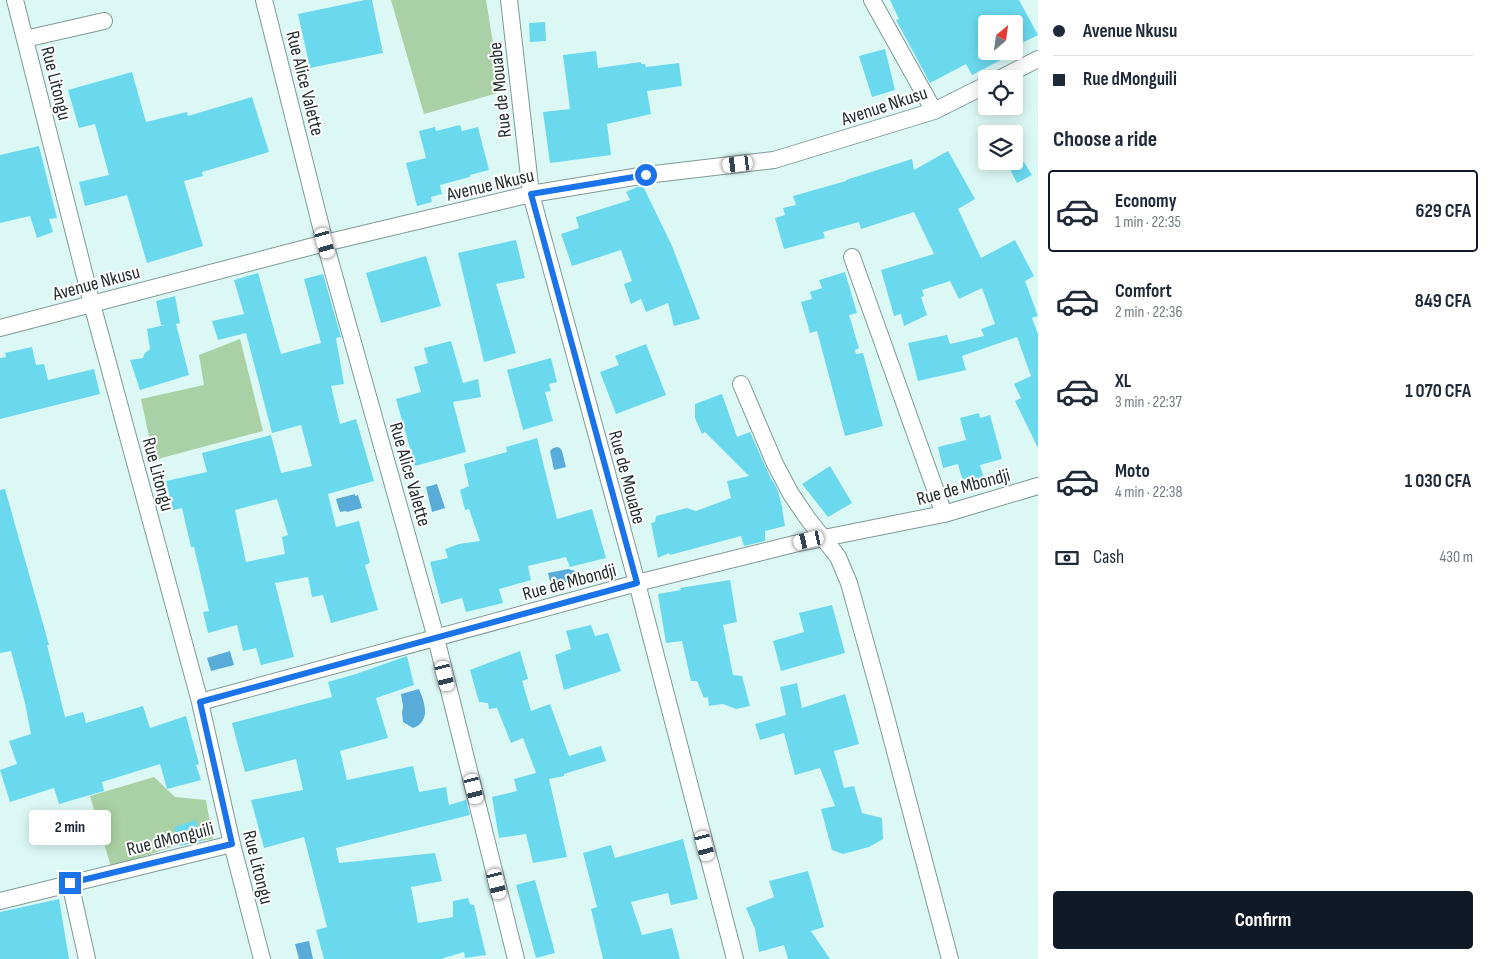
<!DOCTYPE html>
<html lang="en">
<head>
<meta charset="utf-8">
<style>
  :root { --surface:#fff; --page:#f2f2f3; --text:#1f2937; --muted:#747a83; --line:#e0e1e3; --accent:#111827 }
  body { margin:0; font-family:"Sofia Sans Condensed",sans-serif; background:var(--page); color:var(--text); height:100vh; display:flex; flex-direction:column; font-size:19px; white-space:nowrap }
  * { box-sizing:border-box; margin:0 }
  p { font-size:16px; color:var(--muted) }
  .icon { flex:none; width:28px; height:28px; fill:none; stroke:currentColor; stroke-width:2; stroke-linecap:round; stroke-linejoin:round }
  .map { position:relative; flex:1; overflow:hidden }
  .sheet { display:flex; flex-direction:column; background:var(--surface); width:450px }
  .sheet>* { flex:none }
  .banner { display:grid; align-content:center; height:110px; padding:0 15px; background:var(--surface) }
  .needle { width:32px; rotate:29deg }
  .buttons { position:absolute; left:978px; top:15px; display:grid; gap:10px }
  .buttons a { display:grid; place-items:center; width:45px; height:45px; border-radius:5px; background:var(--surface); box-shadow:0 2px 12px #0003; font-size:25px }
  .end { position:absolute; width:22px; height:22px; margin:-11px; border:6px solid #1a73e8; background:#fff; box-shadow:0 0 0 2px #fff }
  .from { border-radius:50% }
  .bubble { position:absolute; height:35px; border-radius:5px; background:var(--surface); box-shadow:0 2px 12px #0003; font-size:16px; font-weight:700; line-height:35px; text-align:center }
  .car { position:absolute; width:15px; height:30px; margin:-15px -8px; border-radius:6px; box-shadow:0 0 4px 1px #0007; background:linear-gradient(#fff 24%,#345 0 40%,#fff 0 76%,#345 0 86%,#fff 0) }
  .banner b { display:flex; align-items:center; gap:18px; height:48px; font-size:19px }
  .banner b+b { border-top:1px solid var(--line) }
  .banner i { width:12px; height:12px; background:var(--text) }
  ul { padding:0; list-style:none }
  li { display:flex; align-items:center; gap:15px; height:82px; margin:0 10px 8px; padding:0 5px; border:2px solid transparent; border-radius:5px }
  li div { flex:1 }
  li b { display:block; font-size:19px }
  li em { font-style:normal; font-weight:700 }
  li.selected { border-color:var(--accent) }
  li>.icon { width:45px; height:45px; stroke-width:1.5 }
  h2 { padding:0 15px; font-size:22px; line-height:60px }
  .pay { display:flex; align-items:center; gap:12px; height:55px; padding:0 15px; font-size:19px }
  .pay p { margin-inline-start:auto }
  .primary-button { display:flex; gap:10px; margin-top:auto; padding:10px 15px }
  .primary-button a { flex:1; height:58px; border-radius:5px; background:var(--accent); color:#fff; font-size:20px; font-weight:700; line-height:58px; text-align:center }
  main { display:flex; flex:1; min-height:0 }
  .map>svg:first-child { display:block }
</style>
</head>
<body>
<main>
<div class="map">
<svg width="1038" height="959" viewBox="0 0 1038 959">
  <rect width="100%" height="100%" fill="#dcf8f5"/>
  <path fill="#aad0a5" d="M391 0H486L501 92 424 114Z
    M240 339 263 431 154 460 141 399 204 385 199 355Z
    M154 777 175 797 206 800 213 839 181 844 111 867 90 796Z"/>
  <path fill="#59acda" d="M557 447 560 448 562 451 566 467 554 470 550 451 553 448Z
    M437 484 445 508 432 512 426 487Z
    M355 494V496L358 495 362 508 347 512 346 511 340 512 336 499Z
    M568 569 575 571 576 576 572 581 551 586 548 573Z
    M230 651 234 665 211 671 207 658Z
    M419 689C425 703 431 721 413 728L403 722 402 713 403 706 401 694Z
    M309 941 313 959H299L295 944Z"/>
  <path fill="#6ad9ee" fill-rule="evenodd" d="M365 0H372L383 53 310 68 298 14Z
    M890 0H1019L1038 35 1014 47V24H986V51H1005L998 55 1001 60 972 75 966 64 930 83 896 20 899 19Z
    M545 22 546 41 530 42 529 23Z
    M885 49 895 90 872 97 859 56Z
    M596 51 598 68 641 62V64H645L646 67 679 63 682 86 647 91 651 114 607 124 611 155 550 163 543 112 570 109 563 55Z
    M132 72 146 122 187 112 188 116 252 97 269 152 202 172 203 176 184 181 203 246 147 263 127 195 85 206 79 182 109 175 95 124 79 128 68 90Z
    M460 125 462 131 478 127 489 170 470 175V177L440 185 442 194 431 197 432 202 417 206 406 163 426 158 419 131 435 127 436 131Z
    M39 146 57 218 49 219 53 232 37 238 30 216 0 223V155Z
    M948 151 975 199 958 209 981 258 1015 240 1034 276 1025 281 1038 316 1032 318 1038 334V448L1015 401 1021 398 1014 384 1031 376 1017 337 962 356 966 370 918 381 908 343 947 335 950 344 984 336 981 329 995 324 982 288 959 299 950 281 922 290 924 296 921 297 927 315 904 326 901 314 894 316 881 270 934 254 914 212 861 229 859 222 823 232 825 238 784 249 775 218 785 215 783 208 796 205 793 196 846 181V180L912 159 914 170Z
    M1024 162 1032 175 1017 183 1010 169Z
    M643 186 672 246 700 319 674 326 668 303 646 312 641 299 631 304 624 284 632 281 621 250 572 266 561 234 579 228 576 217 630 200 626 192 637 187Z
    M516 240 525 278 496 284 516 353 484 362 458 253Z
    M426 256 441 306 381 323 366 273Z
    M845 272 857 313 849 315 859 348 855 350 856 354 863 353 883 426 845 436 817 331 810 333 801 302 812 299 810 292 822 288 819 280Z
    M258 273 281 354 321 343 304 279 323 274 341 337 336 338 344 384 331 386 340 424 356 419 374 481 328 494 336 527 359 521 370 563 365 565 378 610 331 623 323 595 312 597 308 577 275 583 294 657 261 665 256 648 243 651 237 625 208 633 203 612 209 611 194 547H191L182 508 173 510 166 481 207 472 202 453 271 435 281 473 312 466 301 425 272 433 246 333 218 340 212 321 244 314 234 280ZM277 499 288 535 282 537 285 554 246 562 235 510Z
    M175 296 180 323 176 324 189 375 140 390 130 360 143 358 145 353 150 349 147 329 165 325H161L156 301Z
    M451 341 463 383 478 379 481 397 453 402 466 452 415 466 396 399 421 392 414 367 428 363 424 348Z
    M646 344 666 395 616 414 600 372 619 365 615 356Z
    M32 347 36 365 44 364 48 380 94 369 100 394 0 419V358L6 357 5 353Z
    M551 358 557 382 549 384 551 391 545 392 553 421 523 430 507 370Z
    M722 394 737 437 750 432 772 481H773L778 491 783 510 782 508 785 526 765 531V541L744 546 741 536 670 555 669 553 658 558 651 523 655 522 656 516 687 508 696 511 731 498 727 481 749 476 705 432 702 434 695 418V404Z
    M979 413 980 418 990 415 1002 459 980 465 984 479 964 485 958 464 943 468 938 447 966 440 960 418Z
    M537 438 557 519 592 509 606 558 570 567 566 557 528 566 531 580 499 589 503 603 466 612 462 598 441 604 430 562 448 558 445 549 459 544 480 541 469 509 465 510 460 490 469 486 464 464 507 452 506 447Z
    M830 466 852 503 828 517 802 484Z
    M5 489 49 645H47L65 717 83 712 86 723 143 706 150 728 186 716 199 764 196 765 201 780 167 789 160 764 102 782 104 791 59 804 54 788 10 802 0 770 17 764 9 741 31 734 25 703 11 651 0 653V490Z
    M730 580 737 622 723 625 733 675 742 676 750 706 736 709 723 704 709 706 708 697 704 698 697 681H691L682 641 666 643 658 594 681 590 680 588Z
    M832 605 845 653 781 671 773 641 804 632 799 613Z
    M591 625 595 636 608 633 621 671 564 690 555 655 571 649 566 631Z
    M520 651 528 679 522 681 531 711 550 704 569 756 601 746 606 761 564 774V776L549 779 567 857 533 863 526 834 499 838 492 797 517 791 514 779 536 773 523 738 511 743 497 708 489 709 488 703 479 702 470 670Z
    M407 656 414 685 376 698 388 738 340 751 347 780 413 766 419 792 446 787 449 805 466 800 470 815 336 848 339 863 435 853 442 881 411 887 418 923 453 917V901L468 898 470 904 474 905 486 955 465 958 464 952 441 959H324L316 930 327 927 304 837 264 848 251 800 303 790 296 759 245 772 232 723 332 697 328 682 356 674Z
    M797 683 802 708 845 694 859 744 834 751 844 788 854 786 862 813 882 818 883 839 869 847 843 854 832 850 821 809 835 806 820 768 795 775 784 733 760 740 755 724 786 715 780 687Z
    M196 820 202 841 180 846 174 827Z
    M683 839 698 899 671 905 668 893 631 902 642 935 672 928 680 959H603L591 909 597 907 583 853 611 845 615 858Z
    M808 871 824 927 811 931 830 959H788L784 945 759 952 755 929 746 908 774 897 769 881Z
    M535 880 555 953 536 958 516 885Z
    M59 899 69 959H0V912Z"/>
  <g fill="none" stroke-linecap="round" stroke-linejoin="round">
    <defs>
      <path id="street" d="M15 0 92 304 200 702 232 844 262 959
        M264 0 325 243 436 638 516 959
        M509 0 531 194 637 583 735 959
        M872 0 934 111
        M25 39 104 21
        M999 79 1038 59
        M852 257 944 514
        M0 328 325 243 531 194 646 175 774 160 934 111 986 85
        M741 384 775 464 791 494 808 519 838 557 849 583 882 702 950 959
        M200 702 637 583 794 544 944 514 1038 486
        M70 883 87 959
        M0 901 232 844"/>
    </defs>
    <use href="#street" stroke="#7e9996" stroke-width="18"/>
    <use href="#street" stroke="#fff" stroke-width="16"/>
  </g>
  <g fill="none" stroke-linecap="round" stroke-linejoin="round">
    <path stroke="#1a73e8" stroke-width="6" d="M70 883 232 844 200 702 637 583 531 194 646 175"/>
  </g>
  <g text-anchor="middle" stroke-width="4" stroke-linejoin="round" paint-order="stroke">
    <g font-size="19" fill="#232e2d" stroke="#fefefe">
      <text transform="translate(57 83) rotate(76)" y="7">Rue Litongu</text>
      <text transform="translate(306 83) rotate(76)" y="7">Rue Alice Valette</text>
      <text transform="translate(499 90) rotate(-96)" y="7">Rue de Mouabe</text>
      <text transform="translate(884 105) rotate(-18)" y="7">Avenue Nkusu</text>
      <text transform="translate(490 184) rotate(-13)" y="7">Avenue Nkusu</text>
      <text transform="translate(96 282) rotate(-15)" y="7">Avenue Nkusu</text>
      <text transform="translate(159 474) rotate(75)" y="7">Rue Litongu</text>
      <text transform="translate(411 474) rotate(74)" y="7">Rue Alice Valette</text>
      <text transform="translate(628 477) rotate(75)" y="7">Rue de Mouabe</text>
      <text transform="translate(963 486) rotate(-15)" y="7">Rue de Mbondji</text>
      <text transform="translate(569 581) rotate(-15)" y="7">Rue de Mbondji</text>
      <text transform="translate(170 838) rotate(-14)" y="7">Rue dMonguili</text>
      <text transform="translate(259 867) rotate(76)" y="7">Rue Litongu</text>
    </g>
  </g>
</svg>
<div class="buttons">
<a><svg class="needle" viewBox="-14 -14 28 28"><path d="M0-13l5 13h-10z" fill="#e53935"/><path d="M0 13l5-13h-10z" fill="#747a83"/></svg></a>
<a><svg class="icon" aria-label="locate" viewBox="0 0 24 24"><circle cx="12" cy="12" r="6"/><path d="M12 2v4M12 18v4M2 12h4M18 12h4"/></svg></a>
<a><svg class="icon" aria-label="layers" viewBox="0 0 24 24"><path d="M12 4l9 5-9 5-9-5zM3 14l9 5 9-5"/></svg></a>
</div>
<i class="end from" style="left:646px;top:175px"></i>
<i class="end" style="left:70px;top:883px"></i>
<div class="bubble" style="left:29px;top:810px;width:82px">2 min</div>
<i class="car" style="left:738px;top:164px;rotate:263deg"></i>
<i class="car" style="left:325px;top:243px;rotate:164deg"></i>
<i class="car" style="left:809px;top:540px;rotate:257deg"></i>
<i class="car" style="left:445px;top:676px;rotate:166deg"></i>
<i class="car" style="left:474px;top:789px;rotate:166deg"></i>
<i class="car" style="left:705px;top:846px;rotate:165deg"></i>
<i class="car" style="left:497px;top:884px;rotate:166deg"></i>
</div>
<section class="sheet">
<div class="banner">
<b><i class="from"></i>Avenue Nkusu</b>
<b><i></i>Rue dMonguili</b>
</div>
<h2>Choose a ride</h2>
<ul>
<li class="selected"><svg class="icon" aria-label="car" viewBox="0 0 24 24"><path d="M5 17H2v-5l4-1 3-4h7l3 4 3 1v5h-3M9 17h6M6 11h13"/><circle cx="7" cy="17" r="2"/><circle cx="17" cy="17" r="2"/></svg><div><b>Economy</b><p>1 min · 22:35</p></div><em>629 CFA</em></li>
<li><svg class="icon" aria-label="car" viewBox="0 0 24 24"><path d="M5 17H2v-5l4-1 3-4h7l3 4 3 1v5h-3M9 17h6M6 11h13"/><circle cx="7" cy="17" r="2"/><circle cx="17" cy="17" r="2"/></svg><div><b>Comfort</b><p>2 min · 22:36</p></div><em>849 CFA</em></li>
<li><svg class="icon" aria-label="car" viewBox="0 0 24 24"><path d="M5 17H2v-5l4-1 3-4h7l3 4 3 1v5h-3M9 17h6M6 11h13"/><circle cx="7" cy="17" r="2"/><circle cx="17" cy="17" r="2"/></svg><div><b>XL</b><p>3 min · 22:37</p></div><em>1 070 CFA</em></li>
<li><svg class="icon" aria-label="car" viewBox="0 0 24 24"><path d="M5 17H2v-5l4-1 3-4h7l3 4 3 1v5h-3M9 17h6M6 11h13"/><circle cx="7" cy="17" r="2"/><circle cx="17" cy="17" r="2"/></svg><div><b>Moto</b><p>4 min · 22:38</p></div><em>1 030 CFA</em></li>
</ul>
<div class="pay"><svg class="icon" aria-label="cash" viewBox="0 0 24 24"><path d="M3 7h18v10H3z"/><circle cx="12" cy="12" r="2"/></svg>Cash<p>430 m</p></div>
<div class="primary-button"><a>Confirm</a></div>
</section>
</main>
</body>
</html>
